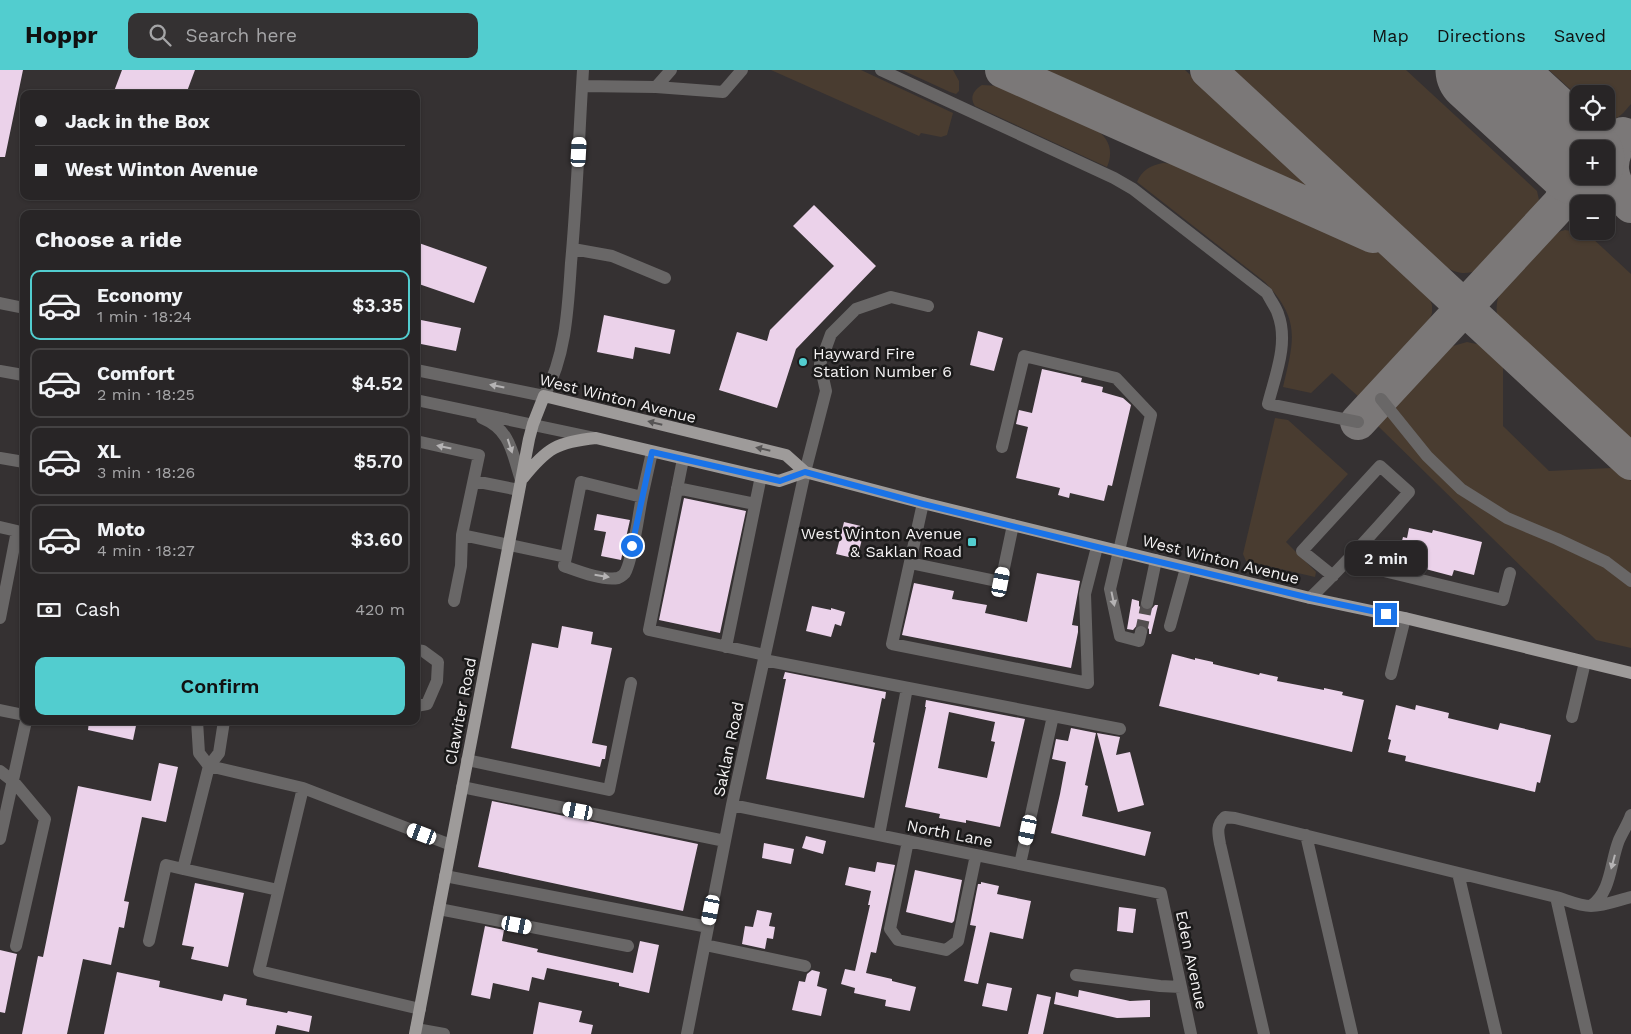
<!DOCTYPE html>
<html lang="en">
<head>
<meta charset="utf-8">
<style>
  :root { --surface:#282526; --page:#343132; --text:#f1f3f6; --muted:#a5a5a7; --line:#444243; --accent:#52cdcf }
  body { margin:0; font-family:"Work Sans",sans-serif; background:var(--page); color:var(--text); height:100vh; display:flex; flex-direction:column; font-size:19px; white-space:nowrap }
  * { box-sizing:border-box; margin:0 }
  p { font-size:16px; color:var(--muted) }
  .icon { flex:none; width:28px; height:28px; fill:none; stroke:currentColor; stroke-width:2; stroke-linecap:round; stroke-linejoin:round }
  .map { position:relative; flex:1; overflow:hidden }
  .details { position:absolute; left:20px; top:140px; width:400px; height:515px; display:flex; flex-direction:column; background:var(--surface); border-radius:10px; box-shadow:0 1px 4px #0004,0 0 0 1px var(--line) }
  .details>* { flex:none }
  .top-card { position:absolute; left:20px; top:20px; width:400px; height:110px; border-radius:10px; box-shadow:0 1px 4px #0004,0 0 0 1px var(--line); display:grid; align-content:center; height:110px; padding:0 15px; background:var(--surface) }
  .fabs { position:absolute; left:1570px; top:15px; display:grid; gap:10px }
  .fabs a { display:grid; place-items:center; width:45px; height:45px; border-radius:10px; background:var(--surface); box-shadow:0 1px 4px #0004,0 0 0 1px var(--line); font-size:25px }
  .end { position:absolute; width:22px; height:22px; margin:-11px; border:6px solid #1a73e8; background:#fff; box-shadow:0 0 0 2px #fff }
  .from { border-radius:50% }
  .bubble { position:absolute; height:35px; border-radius:10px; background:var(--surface); box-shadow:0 1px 4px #0004,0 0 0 1px var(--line); font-size:16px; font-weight:600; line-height:35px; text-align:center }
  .car { position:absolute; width:15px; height:30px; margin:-15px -8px; border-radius:6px; box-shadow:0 0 4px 1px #0007; background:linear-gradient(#fff 24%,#345 0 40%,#fff 0 76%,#345 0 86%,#fff 0) }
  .top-card b { display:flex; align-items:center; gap:18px; height:48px; font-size:19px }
  .top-card b+b { border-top:1px solid var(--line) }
  .top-card i { width:12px; height:12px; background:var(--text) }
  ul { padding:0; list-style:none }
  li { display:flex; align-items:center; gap:15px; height:70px; margin:0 10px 8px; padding:0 5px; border:2px solid var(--line); border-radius:10px }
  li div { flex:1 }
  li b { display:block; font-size:19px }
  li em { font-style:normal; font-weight:600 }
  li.current { border-color:var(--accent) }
  li>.icon { width:45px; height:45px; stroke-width:1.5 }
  h2 { padding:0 15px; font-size:22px; line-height:60px }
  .pay { display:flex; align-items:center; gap:12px; height:55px; padding:0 15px; font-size:19px }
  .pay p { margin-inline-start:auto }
  .cta { display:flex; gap:10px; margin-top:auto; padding:10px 15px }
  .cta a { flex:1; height:58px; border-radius:10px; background:var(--accent); color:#111; font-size:20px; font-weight:600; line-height:58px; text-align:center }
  header { display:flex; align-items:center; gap:30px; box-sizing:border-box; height:70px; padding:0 25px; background:var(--accent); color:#111 }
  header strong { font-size:24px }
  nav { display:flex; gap:28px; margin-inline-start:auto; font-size:18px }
  .search { width:350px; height:45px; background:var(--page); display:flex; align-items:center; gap:12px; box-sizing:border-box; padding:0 18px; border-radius:10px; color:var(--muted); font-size:19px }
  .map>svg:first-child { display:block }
</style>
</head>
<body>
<header>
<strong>Hoppr</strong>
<div class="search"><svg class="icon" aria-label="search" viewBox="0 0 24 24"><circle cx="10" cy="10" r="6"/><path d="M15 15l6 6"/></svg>Search here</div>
<nav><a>Map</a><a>Directions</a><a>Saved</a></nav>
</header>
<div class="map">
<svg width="1631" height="964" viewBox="0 0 1631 964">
  <rect width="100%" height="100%" fill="#353132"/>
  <path fill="#493c30" d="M771 0H861L953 43 947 65 941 67 921 63 919 66Z
    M902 0H953L959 11V21L956 24 950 22Z
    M1039 0H1185L1315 121 1303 118Z
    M1234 0H1406L1537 121 1539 130 1537 137 1479 200C1465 205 1457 204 1444 196Z
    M1549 0H1631V34C1624 42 1618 51 1606 50V24H1579V27Z
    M982 15 999 16 1095 59C1109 68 1114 81 1107 97L975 36C969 27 974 20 982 15Z
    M1163 93 1173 94 1390 186 1427 221 1432 235V243L1428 253 1419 265 1360 328 1332 303 1311 323 1283 317C1294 270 1301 250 1265 212L1137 112C1142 100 1151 95 1163 93Z
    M1565 160 1584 163 1591 167 1631 204V377L1506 262C1494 249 1494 231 1503 217 1519 200 1543 165 1565 160Z
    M1467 272 1486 276 1503 291V356L1549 401 1611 398 1620 401 1631 411V578L1596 570 1377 355 1447 280 1453 276Z
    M1275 348 1288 350 1348 404 1286 472 1316 502 1315 507 1246 491 1243 484Z"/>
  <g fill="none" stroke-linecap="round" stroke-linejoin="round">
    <path stroke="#7b7878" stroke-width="36" d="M1003 0 1373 165
      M1208 0 1631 392
      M1595 79 1611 74 1623 65C1604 92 1608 112 1631 135
      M1358 352 1560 134C1577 107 1569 97 1556 70L1584 79"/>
    <path stroke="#7b7878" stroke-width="91" d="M1481 0 1579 90"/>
  </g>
  <path fill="#ebd2ea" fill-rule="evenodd" d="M0 0H23L5 87H0Z
    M122 0H195L186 24H113Z
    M814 135 876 196 796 279 777 338 719 320 737 262 767 271 770 260 834 196 793 156Z
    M416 172 487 197 474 233 416 213Z
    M604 245 675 260 670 284 635 277 633 289 597 282Z
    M416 249 461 258 456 281 416 273Z
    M978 261 1003 268 994 301 970 295Z
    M1042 299 1082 308 1081 312 1103 317 1102 322 1123 328 1131 335 1112 416 1108 415 1104 431 1070 423 1069 428 1058 425 1060 418 1016 408 1028 357 1016 354 1019 340 1032 343Z
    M684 428 746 441 720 563 659 550Z
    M597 444 630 450 621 490 601 486 606 462 594 460Z
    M844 452 865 457 857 489 836 484Z
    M1409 458 1432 463 1433 460 1482 472 1474 505 1454 500 1452 506 1418 497 1419 492 1398 486 1403 467 1407 468Z
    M1037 503 1080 511 1072 555 1078 556V562L1071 598 902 565 914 513 954 521 952 529 987 535 985 543 1027 552Z
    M1132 529 1139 531V536L1145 541H1150L1155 535H1158L1151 564H1149V559L1143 554H1138L1133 560 1127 559Z
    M812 536 831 540V538L845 542 841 556 835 554 831 567 806 561Z
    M562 556 593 562 591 574 612 578 592 673 607 676 605 689H602L600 697 511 678 532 573 558 578Z
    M1172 584 1195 590V588L1213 592V594L1259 605 1260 603 1278 607 1277 611 1324 620V618L1343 622 1342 625 1364 630 1352 682 1159 636Z
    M785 602 886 622 885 629 882 628 873 672 875 673 864 728 766 709 786 609H783Z
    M926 630 1025 649 1000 757 966 750V753L939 748 940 744 905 737 926 637H925ZM949 642 995 652 991 671 995 672 987 708 938 698Z
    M1396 635 1415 640 1416 635 1449 643 1448 648 1498 660 1500 653 1551 665 1540 713 1537 712 1535 722 1405 691 1406 686 1388 682 1391 670 1388 669Z
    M89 651H137L133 670 88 660Z
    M1071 658 1096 663 1085 715 1088 716 1082 746 1151 762 1145 786 1051 763 1060 724 1066 692 1052 689 1056 669 1068 671Z
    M1097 663 1120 667 1116 685 1130 682 1144 735 1118 742Z
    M159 693 178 697 166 752 142 747 124 831 129 832 124 858 119 857 111 895 83 889 67 964H22L38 886 43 887 78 716 151 731Z
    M492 731 698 774 683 841 478 797Z
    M806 766 826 771 823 784 802 778Z
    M764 773 794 779 791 794 762 788Z
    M877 792 895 795 876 883 871 882 866 903 892 909V911L916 917 910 941 885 936 886 930 854 923 855 918 841 914 845 899 855 901 870 835H868L871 821 845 815 849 797 875 802Z
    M915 800 962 810 954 851 952 853 906 842Z
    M981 812 999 816 997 824 1031 831 1023 869 990 862 978 914 964 911 976 856 970 855 978 814H981Z
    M195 813 244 823 228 897 191 889 194 877 182 875Z
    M1119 837 1136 839 1133 863 1117 861Z
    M757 840 772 843 769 856 775 857 773 869 767 868 765 879 742 874 745 856 753 857Z
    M485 856 504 860 502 871 538 879 537 882 633 903 640 871 659 875 649 923 619 916V913L547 898 544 910 532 907 529 921 493 913 490 929 471 925Z
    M0 880 17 884 5 943 0 942Z
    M812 900 820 902 817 916 827 919 821 946 792 940 799 911 805 912 807 904Z
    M117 902 160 911 159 917 222 931 224 924 247 929 246 935 287 943 288 941 312 946 309 962 277 955 275 964H104Z
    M987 913 1012 918 1007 941 982 936Z
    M1079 920 1130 931 1150 930V947L1117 948 1054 934 1056 922 1078 927Z
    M1037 924 1051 927 1043 964H1028Z
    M539 932 582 941 579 952 593 955 591 964H533Z"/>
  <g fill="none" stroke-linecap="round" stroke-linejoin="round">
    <path stroke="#524e4f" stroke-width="12" stroke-dasharray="12 6" stroke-linecap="butt" d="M1141 562 1147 533"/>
    <path stroke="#696767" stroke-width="12" d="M881 0 1114 108 1133 119 1267 223C1270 230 1276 237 1278 244 1289 273 1275 306 1268 334L1358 352
      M582 16 656 17 671 0
      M656 17 723 22 742 0
      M573 179 612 186 665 208
      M0 233 24 238
      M416 300 544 326C566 286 568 238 571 193 577 129 579 64 583 0
      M0 301 23 305
      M1381 329 1427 386 1461 419 1507 448 1557 469 1606 492 1631 511
      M416 330 595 368
      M482 348C511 360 512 383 521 410
      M416 371 479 385 462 465 566 487 581 412 642 427 652 382
      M1002 377 1024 286 1116 308 1151 345 1110 519 1120 566 1139 571 1141 562
      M0 388 24 392
      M683 389 649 560 765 585
      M474 411 519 420
      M677 418 755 434
      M923 433 892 574 1088 613 1085 524 1097 477
      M0 457 17 461 0 548
      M566 487 564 496C578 501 603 511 618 508 621 507 625 504 626 501 634 483 638 447 642 427
      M1347 492 1503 530 1510 503
      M910 493 1001 512 1013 455
      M1310 528C1345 495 1377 458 1409 422L1380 396 1302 481 1333 506
      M454 531 461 496 462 465
      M1147 533 1156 490
      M1170 556 1186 498
      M726 577 761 406
      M416 580 423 581 438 592 437 611 427 634 416 636
      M764 590 1120 659
      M1391 604 1405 548
      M0 640 24 645
      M1572 647 1585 592
      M197 651 199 683 209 696 219 683 224 651
      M467 690 609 720 631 613
      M0 701 14 712 45 749 16 876
      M462 717 725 771
      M732 735 1161 823 1191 964
      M879 765 907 618
      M1306 765 1352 964
      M0 769 26 651
      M908 771 890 859 898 870 946 880 958 871 976 785
      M1020 794 1053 646
      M1458 803 1496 964
      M445 806 708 857
      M278 820 183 799 209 696 303 718
      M1556 827 1587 964
      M1591 836C1612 821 1610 792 1619 770 1623 761 1628 754 1631 745
      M439 839 628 876
      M149 871 166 795 183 799
      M705 875 805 896
      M1076 905 1160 916 1181 917
      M420 939 259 901 303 718 451 775
      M416 959 444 964
      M687 964 732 735 805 402 826 321 820 294 831 264 856 239 891 227 928 236
      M1264 964 1220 774C1218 763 1216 755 1225 747L1235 748 1556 827C1567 830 1579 836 1591 836 1604 836 1619 830 1631 827"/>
    <path stroke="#9e9b9a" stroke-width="12" d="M523 408C547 378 557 372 596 368L779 411 805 402
      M415 964 529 369 533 354 544 326 786 385 805 402 923 433 1310 528 1405 548 1631 603"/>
  </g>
  <defs><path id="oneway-solid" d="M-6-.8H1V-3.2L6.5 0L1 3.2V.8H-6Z" transform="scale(1.25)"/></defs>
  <g fill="#b5b3b4">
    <use href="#oneway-solid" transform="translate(497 316) rotate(-169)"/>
    <use href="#oneway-solid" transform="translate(510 376) rotate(72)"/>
    <use href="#oneway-solid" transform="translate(444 377) rotate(-168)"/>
    <use href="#oneway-solid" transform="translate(602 506) rotate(9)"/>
    <use href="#oneway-solid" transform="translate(1113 529) rotate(78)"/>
    <use href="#oneway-solid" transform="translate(1613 792) rotate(105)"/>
  </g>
  <g fill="#565454">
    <use href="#oneway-solid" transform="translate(655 353) rotate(-166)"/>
    <use href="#oneway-solid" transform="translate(763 379) rotate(-167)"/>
  </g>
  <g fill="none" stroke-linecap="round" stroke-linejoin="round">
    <path stroke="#1a73e8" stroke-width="6" d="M632 476 652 382 780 411 805 402 923 434 1097 477 1310 528 1386 544"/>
  </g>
  <g fill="#52cdcf" stroke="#1b1a1a" stroke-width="2">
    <circle cx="803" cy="292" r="5"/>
    <rect x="967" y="467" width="10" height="10" rx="2.5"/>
  </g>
  <g text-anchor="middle" stroke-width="5" stroke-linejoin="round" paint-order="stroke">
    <g font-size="16" fill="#f4f2f3" stroke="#1b1a1a" text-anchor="start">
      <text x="813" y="289">Hayward Fire<tspan x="813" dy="18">Station Number 6</tspan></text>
      <text x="962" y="469" text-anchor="end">West Winton Avenue<tspan x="962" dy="18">&amp; Saklan Road</tspan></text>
    </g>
    <g font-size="16" fill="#f4f2f3" stroke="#1b1a1a">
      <text transform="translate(618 328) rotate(14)" y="6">West Winton Avenue</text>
      <text transform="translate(1221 489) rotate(14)" y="6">West Winton Avenue</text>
      <text transform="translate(460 641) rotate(-79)" y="6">Clawiter Road</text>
      <text transform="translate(728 679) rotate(-78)" y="6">Saklan Road</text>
      <text transform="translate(950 763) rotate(11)" y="6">North Lane</text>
      <text transform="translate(1192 890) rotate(78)" y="6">Eden Avenue</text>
    </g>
  </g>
</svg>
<div class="fabs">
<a><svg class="icon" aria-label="locate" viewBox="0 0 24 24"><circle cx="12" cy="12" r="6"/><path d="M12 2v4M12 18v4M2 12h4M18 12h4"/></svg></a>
<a>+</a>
<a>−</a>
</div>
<i class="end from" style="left:632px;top:476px"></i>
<i class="end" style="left:1386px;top:544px"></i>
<div class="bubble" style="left:1345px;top:471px;width:82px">2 min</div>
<i class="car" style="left:579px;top:82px;rotate:3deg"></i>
<i class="car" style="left:1001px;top:512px;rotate:11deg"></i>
<i class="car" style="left:578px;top:741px;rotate:281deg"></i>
<i class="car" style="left:1028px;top:760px;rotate:192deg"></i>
<i class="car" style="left:422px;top:764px;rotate:291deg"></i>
<i class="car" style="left:711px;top:840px;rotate:191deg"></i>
<i class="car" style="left:517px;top:855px;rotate:101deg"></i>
<div class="top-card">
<b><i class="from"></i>Jack in the Box</b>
<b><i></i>West Winton Avenue</b>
</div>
<section class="details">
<h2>Choose a ride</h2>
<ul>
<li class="current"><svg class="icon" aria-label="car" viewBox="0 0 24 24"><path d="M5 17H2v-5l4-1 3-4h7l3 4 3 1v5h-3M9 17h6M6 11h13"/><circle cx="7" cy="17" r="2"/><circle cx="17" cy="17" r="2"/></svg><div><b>Economy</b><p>1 min · 18:24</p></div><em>$3.35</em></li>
<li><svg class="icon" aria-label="car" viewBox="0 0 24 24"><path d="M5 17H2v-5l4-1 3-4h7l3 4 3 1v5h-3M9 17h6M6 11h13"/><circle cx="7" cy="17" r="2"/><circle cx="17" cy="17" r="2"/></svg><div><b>Comfort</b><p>2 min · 18:25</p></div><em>$4.52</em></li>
<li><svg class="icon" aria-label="car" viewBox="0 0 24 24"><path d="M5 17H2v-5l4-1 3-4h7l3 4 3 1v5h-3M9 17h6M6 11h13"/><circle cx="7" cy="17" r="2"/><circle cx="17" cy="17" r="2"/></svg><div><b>XL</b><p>3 min · 18:26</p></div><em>$5.70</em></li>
<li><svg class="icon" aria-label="car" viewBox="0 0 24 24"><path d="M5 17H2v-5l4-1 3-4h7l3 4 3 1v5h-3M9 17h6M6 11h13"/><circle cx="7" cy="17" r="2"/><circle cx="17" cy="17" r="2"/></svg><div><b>Moto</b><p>4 min · 18:27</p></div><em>$3.60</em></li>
</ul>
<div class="pay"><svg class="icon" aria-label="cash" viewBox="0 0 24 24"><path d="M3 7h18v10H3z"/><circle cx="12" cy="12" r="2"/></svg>Cash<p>420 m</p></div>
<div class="cta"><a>Confirm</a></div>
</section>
</div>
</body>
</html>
